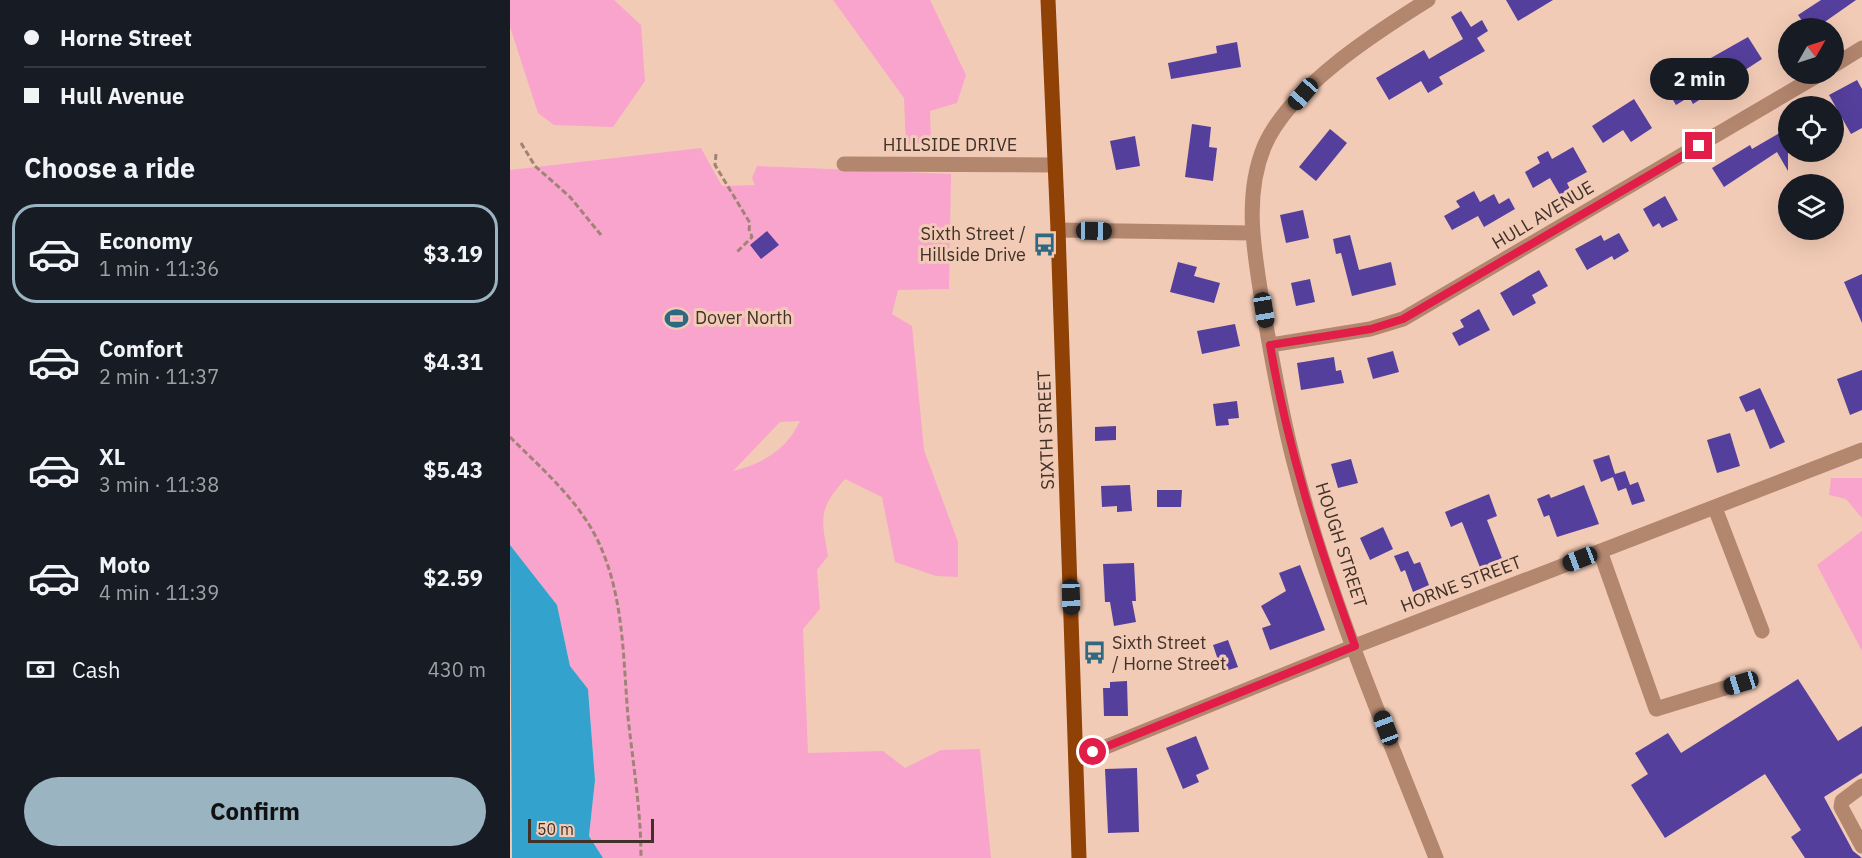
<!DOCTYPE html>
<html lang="en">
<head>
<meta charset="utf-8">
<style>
  :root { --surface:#171b24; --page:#20242c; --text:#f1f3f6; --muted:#9ea1a6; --line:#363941; --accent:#9ab4c1 }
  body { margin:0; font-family:"IBM Plex Sans",sans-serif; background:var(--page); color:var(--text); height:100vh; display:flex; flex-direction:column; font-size:22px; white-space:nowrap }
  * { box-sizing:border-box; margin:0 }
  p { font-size:20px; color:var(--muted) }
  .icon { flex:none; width:33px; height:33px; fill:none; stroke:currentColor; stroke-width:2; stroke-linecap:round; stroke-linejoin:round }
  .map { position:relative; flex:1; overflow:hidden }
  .panel { display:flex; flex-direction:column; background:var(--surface); width:510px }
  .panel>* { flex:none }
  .hud { display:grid; align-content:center; height:132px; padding:0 24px; background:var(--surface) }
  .needle { width:39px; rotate:51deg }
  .controls { position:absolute; left:1268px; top:18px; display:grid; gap:12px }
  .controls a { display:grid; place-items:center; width:66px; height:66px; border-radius:50%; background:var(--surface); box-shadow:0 6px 24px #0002; font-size:30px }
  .scale { position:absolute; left:18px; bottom:15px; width:126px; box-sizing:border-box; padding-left:6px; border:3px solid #413129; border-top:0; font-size:16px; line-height:21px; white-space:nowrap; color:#413129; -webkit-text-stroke:4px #f2cbb6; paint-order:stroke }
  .end { position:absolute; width:27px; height:27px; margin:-14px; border:8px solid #e11d48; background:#fff; box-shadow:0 0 0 3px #fff }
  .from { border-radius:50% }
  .bubble { position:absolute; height:42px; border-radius:21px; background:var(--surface); box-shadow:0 6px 24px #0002; font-size:20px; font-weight:700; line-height:42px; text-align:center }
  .car { position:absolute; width:18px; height:36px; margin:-18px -9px; border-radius:8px; box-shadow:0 0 4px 2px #0007; background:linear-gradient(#222 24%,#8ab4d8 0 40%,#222 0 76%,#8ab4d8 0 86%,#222 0) }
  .hud b { display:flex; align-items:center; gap:21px; height:57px; font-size:22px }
  .hud b+b { border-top:2px solid var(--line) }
  .hud i { width:15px; height:15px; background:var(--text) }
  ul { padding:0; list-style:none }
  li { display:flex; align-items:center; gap:18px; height:99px; margin:0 12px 9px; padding:0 12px; border:3px solid transparent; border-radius:24px }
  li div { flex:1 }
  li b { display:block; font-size:22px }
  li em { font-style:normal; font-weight:700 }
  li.on { border-color:var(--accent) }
  li>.icon { width:54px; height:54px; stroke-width:1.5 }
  h2 { padding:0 24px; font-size:27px; line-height:72px }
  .pay { display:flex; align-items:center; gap:15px; height:66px; padding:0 24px; font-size:22px }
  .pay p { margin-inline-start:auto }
  .action { display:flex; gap:12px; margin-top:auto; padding:12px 24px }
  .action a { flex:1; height:69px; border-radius:36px; background:var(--accent); color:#111; font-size:24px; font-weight:700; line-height:69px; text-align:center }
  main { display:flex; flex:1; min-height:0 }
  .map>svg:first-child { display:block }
</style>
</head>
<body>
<main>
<section class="panel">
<div class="hud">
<b><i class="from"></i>Horne Street</b>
<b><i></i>Hull Avenue</b>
</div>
<h2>Choose a ride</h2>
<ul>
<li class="on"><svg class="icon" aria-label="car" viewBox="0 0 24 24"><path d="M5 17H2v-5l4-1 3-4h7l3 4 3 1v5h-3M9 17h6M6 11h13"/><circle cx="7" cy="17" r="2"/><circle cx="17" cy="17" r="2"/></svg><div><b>Economy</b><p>1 min · 11:36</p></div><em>$3.19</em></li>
<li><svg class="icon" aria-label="car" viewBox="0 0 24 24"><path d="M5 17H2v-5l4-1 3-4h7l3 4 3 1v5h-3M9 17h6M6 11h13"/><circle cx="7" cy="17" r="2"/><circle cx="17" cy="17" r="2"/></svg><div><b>Comfort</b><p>2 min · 11:37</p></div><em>$4.31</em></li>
<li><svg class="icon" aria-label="car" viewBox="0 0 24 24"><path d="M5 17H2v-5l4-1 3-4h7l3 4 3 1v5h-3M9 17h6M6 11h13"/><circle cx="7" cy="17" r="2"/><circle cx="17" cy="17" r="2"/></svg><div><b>XL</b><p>3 min · 11:38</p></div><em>$5.43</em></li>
<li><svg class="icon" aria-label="car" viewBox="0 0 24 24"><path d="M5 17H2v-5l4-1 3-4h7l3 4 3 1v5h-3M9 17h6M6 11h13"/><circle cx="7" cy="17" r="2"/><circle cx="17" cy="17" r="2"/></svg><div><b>Moto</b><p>4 min · 11:39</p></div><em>$2.59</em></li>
</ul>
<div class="pay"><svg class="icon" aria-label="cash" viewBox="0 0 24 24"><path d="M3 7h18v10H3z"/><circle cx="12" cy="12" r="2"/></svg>Cash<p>430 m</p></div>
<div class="action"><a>Confirm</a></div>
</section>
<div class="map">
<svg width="1352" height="858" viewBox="0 0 1352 858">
  <rect width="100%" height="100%" fill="#f2cbb6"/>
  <path fill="#f9a4cd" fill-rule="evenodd" d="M0 0H104L131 25 135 81 103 127 44 125 28 113 0 27Z
    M323 0H420L456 75 447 103 420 111 421 142 396 145 394 98Z
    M191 148 212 186 245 185 242 178 247 166 441 174 439 289 388 290 382 314 402 326 414 450 448 542V577L426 576 385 562 372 497 335 479C308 510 311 517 318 556L307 570 310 609 293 629 298 753 373 751 395 768 431 750 470 749 481 858H93L79 836 85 780 78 689 60 666 47 605 0 545V170ZM290 421C277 449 253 464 223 471L270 422Z
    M1321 478H1352V518L1336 499 1319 495Z
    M1352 531V651L1307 565Z"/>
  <path fill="#33a2cd" d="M0 545 47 605 60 666 78 689 85 780 79 836 93 858H2Z"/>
  <path fill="#543f9c" d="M996 0H1043L1008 21Z
    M1311 0H1346L1306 28H1297L1288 15Z
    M951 11 961 27 972 20 978 31 967 38 975 51 929 77 933 84 918 93 911 81 879 100 866 78 914 50 919 59 953 39 941 17Z
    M1238 37 1252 59 1183 104 1179 97 1166 105 1158 92 1173 82 1169 76Z
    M727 42 731 67 661 79 658 63 707 53 706 46Z
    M1347 80 1352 89V128L1341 134 1319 95Z
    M1124 99 1142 128 1121 142 1113 130 1093 143 1082 126Z
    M682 124 701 127 699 147 707 148 703 181 675 177Z
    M1278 128V171L1267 152 1214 187 1202 168 1240 145 1242 149Z
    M820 129 837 143 806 181 789 167Z
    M625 136 630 166 606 170 600 141Z
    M1063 147 1077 172 1057 183 1060 189 1050 195 1040 178 1023 188 1015 172 1030 163 1027 157 1038 151 1042 159Z
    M964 191 970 202 984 194 989 204 999 198 1005 209 974 227 968 216 942 230 934 216 950 207 946 201Z
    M1155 196 1168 220 1152 228 1149 223 1143 227 1133 209Z
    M793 210 799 238 776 243 770 215Z
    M257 231 269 245 251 259 240 245Z
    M1109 233 1119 251 1104 260 1102 256 1077 270 1065 249 1091 235 1094 241Z
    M840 235 849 270 881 262 886 285 842 296 831 253 826 254 823 239Z
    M668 262 687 267 684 276 710 283 704 303 660 292Z
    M1029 270 1038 286 1022 295 1026 303 1003 316 990 293Z
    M1352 274V323L1334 282Z
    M800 279 805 302 786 306 781 283Z
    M969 309 980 330 949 346 942 333 954 327 950 320Z
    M725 324 730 346 692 354 687 331Z
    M883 351 889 372 863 379 857 358Z
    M824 357 826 371 831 370 834 383 791 390 787 363Z
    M1352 370V410L1340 415 1327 379Z
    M1250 388 1275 442 1260 449 1244 409 1236 412 1229 397Z
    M727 401 729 418 718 419 719 425 706 426 703 404Z
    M606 426V440L585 441V427Z
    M1220 433 1230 466 1207 473 1197 440Z
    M1099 455 1105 474 1115 471 1120 485 1128 482 1135 501 1122 505 1116 488 1108 491 1103 477 1091 482 1083 460Z
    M841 459 848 483 828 488 821 464Z
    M620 485 622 511 607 512V506L592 507 591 486Z
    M1074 485 1089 524 1047 537 1039 515 1034 517 1027 499 1039 494 1041 498Z
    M647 490H672L671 507H647Z
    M979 494 987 516 977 520 993 561 971 570 952 522 941 527 935 512Z
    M873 527 883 549 860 560 850 538Z
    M898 551 904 564 910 562 919 585 903 592 895 570 891 572 884 556Z
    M624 563 626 601H622L626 622 604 626 600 602H595L593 564Z
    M790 565 815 630 760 650 752 628 761 625 751 606 776 591 769 573Z
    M718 640 728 667 712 672 703 645Z
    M1288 679 1328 741 1352 726V773L1314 797 1343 851 1352 858H1295L1281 837 1291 830 1255 774 1155 838 1121 785 1138 774 1125 753 1158 733 1171 753Z
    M617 681 618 716H594L593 688H600V682Z
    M686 736 699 769 686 775 689 782 673 789 656 748Z
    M627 768 629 832 598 833 595 769Z"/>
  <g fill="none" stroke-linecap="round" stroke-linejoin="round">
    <path stroke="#a08374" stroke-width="3" stroke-dasharray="6 3" stroke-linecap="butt" d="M11 143 25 166 60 197 91 235
      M206 154 205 165 240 223 239 229 242 237 227 252
      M0 437C31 468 66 498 86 537 114 592 113 657 118 717 123 764 131 810 131 858"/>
    <path stroke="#b3866e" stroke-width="15" d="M918 0C865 33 779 88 754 147 732 201 746 260 754 314 763 364 771 413 784 462 818 597 875 728 926 858
      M1323 66 1352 48
      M334 164 545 165
      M548 230 741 233
      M760 345 860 329 893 319 1310 74
      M1205 508 1252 631
      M1090 551 1146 709 1231 683
      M566 759 845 646 1352 450
      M1352 786 1332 801 1331 807 1352 846"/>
    <path stroke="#904105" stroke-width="15" d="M538 0 548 230 569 858"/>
  </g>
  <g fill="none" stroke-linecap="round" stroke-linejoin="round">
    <path stroke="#e11d48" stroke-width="8" d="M583 752 845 646C809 546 778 451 760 345L861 329 893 319 1189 146"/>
  </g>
  <defs>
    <symbol id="bus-bare" viewBox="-9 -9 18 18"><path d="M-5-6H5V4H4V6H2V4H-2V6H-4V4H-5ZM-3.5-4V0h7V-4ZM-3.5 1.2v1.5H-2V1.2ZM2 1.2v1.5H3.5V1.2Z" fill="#2f6881" stroke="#f2cbb6" stroke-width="2.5" paint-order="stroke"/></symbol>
    <symbol id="stadium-bare" viewBox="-9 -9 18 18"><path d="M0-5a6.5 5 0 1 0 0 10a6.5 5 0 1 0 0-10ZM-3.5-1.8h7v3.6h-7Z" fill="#2f6881" stroke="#f2cbb6" stroke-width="2.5" paint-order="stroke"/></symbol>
  </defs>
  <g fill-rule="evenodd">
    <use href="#bus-bare" x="518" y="228" width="33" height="33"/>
    <use href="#stadium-bare" x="150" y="302" width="33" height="33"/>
    <use href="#bus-bare" x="568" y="636" width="33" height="33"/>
  </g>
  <g text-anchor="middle" stroke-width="6" stroke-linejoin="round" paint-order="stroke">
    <g font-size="18" fill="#413129" stroke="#f2cbb6">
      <text x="440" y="151">HILLSIDE DRIVE</text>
      <text transform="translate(1033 215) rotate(-31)" y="6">HULL AVENUE</text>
      <text transform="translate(536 430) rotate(-92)" y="6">SIXTH STREET</text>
      <text transform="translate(831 545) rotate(72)" y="6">HOUGH STREET</text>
      <text transform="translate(951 584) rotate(-21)" y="6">HORNE STREET</text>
    </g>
    <g font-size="18" fill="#413129" stroke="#f2cbb6" text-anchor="start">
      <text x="516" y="240" text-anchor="end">Sixth Street /<tspan x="516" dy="21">Hillside Drive</tspan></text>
      <text x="185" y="324">Dover North</text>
      <text x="602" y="649">Sixth Street<tspan x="602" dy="21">/ Horne Street</tspan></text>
    </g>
  </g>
</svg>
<div class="controls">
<a><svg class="needle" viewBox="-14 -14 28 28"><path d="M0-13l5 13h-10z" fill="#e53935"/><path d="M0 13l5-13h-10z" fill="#9ea1a6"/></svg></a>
<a><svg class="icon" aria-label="locate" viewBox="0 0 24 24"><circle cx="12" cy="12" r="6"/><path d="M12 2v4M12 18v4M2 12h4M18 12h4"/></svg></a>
<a><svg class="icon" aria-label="layers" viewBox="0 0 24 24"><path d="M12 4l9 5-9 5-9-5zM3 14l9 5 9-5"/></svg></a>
</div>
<div class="scale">50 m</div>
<i class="end from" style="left:583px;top:752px"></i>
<i class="end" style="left:1189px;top:146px"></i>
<div class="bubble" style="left:1140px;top:58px;width:99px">2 min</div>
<i class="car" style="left:793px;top:94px;rotate:221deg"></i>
<i class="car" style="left:584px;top:231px;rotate:91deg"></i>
<i class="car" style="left:754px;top:310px;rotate:171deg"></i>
<i class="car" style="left:1070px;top:559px;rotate:249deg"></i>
<i class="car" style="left:561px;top:597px;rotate:178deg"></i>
<i class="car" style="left:1231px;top:683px;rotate:253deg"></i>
<i class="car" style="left:876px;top:728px;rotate:339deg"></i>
</div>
</main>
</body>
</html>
